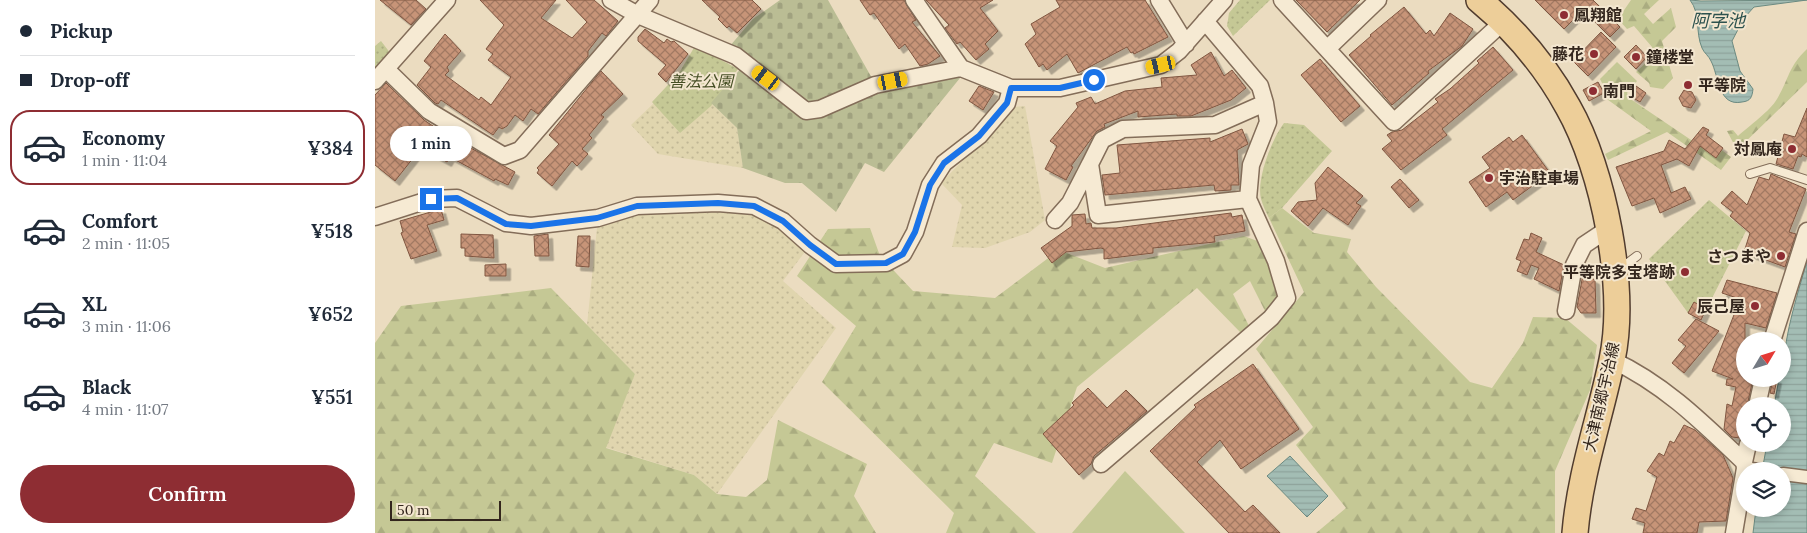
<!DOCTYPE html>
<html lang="en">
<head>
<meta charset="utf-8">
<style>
  :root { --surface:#fff; --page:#f2f2f3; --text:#1f2937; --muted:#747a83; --line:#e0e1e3; --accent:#8e2d33 }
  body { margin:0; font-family:Lora,"Noto Sans JP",serif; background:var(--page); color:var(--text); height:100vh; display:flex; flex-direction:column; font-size:19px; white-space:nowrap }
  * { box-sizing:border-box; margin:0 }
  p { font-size:16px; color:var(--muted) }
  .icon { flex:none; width:28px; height:28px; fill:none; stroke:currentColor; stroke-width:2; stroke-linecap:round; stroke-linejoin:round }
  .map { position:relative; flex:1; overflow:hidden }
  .sheet { display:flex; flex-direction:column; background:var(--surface); width:375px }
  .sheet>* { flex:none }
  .guide { display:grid; align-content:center; height:110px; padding:0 20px; background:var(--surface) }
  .needle { width:32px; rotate:52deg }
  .fabs { position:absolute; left:1361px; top:332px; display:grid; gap:10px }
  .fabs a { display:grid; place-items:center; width:55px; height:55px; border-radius:50%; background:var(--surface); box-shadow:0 2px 8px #0003; font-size:25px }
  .scale { position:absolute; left:15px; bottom:12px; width:111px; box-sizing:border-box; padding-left:5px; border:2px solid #33261d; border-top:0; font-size:14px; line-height:18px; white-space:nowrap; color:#33261d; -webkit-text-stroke:4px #f3e6cf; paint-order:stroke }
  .end { position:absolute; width:22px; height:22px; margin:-11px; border:6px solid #1a73e8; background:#fff; box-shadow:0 0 0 2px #fff }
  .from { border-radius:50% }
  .bubble { position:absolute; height:35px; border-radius:18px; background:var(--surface); box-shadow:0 2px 8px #0003; font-size:16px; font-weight:600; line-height:35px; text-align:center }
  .car { position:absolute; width:15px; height:30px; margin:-15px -8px; border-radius:6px; box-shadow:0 0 4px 1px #0007; background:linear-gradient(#f5c518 24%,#345 0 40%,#f5c518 0 76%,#345 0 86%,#f5c518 0) }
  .guide b { display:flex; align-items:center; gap:18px; height:48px; font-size:19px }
  .guide b+b { border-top:1px solid var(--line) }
  .guide i { width:12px; height:12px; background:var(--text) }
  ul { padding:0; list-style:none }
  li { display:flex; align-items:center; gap:15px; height:75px; margin:0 10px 8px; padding:0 10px; border:2px solid transparent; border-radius:20px }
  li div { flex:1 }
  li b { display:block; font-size:19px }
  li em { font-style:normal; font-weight:600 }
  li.selected { border-color:var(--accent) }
  li>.icon { width:45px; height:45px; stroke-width:1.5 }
  .button { display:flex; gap:10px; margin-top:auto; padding:10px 20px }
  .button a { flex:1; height:58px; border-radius:30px; background:var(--accent); color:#fff; font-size:20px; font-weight:600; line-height:58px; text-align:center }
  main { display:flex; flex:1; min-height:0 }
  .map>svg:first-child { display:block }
</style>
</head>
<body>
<main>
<section class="sheet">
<div class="guide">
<b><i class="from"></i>Pickup</b>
<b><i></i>Drop-off</b>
</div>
<ul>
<li class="selected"><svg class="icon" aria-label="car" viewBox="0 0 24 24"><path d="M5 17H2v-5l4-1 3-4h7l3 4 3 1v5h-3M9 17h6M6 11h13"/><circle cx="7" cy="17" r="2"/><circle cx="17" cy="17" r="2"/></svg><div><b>Economy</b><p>1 min · 11:04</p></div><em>¥384</em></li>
<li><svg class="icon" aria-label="car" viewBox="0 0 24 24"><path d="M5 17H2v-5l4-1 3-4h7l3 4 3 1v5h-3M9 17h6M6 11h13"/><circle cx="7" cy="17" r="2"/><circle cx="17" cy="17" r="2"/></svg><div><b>Comfort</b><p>2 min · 11:05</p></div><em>¥518</em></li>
<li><svg class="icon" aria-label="car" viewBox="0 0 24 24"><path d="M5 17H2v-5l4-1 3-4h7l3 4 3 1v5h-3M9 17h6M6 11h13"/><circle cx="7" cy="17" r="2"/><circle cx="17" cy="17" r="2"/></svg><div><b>XL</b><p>3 min · 11:06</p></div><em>¥652</em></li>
<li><svg class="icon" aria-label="car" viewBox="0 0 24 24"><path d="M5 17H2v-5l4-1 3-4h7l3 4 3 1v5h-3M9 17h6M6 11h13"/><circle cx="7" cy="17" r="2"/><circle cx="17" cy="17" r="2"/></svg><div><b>Black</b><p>4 min · 11:07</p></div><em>¥551</em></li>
</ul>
<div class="button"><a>Confirm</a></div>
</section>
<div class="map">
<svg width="1432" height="533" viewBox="0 0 1432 533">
  <defs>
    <pattern id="farmland-dots" width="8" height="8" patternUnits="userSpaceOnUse" patternTransform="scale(1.25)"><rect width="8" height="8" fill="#e0d5ae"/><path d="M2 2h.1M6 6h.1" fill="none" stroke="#c1b795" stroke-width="1.8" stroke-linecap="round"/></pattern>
    <pattern id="grass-dots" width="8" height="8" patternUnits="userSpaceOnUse" patternTransform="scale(1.25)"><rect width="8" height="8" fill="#c5c895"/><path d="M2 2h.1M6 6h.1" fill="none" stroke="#aaac80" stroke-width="1.8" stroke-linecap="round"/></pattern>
    <pattern id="forest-firs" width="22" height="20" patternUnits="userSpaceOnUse" patternTransform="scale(1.25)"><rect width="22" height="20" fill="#c5c895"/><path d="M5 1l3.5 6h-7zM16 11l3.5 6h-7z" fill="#aaac80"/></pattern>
    <pattern id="cemetery-stones" width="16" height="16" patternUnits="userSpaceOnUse" patternTransform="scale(1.25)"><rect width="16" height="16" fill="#babd94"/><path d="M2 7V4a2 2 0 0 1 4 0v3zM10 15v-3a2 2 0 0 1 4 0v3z" fill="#a0a27f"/></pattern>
    <pattern id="water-rules" width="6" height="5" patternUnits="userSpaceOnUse" patternTransform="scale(1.25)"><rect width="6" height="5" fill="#a3bdb4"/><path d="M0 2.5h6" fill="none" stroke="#8da29a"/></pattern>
    <pattern id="building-cross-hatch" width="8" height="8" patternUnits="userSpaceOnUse" patternTransform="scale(1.25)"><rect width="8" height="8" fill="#c79478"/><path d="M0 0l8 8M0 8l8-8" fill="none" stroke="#a27962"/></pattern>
    <filter id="shadow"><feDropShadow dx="4.5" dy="4.5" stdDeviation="0" flood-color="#0004"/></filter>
  </defs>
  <rect width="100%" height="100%" fill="#ebdcc0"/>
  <path fill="url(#farmland-dots)" d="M280 102 336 103 362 128 368 168 283 154 256 125Z
    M650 106 670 220 655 232 610 248 577 247 587 205 566 183 639 107Z
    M262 206H379L435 245 408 281 461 328 342 494 319 475 230 447 260 374 212 325 223 218Z"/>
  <path fill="url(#grass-dots)" d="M865 0H895L858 36 852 26 854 13Z
    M6 41 19 58 0 69V46Z
    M320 46 363 69 336 106 305 133 277 102 304 73Z
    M909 123 929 125 957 151 907 208 894 218C891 212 888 206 886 199 881 179 897 139 909 123Z
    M1334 200 1371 231 1326 320 1313 313 1274 259Z"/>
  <path fill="url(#forest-firs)" d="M1256 0H1284L1269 14 1278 24 1296 8 1301 27 1287 41 1298 78 1288 89 1275 87 1274 83 1261 72 1275 59 1277 47 1259 26 1252 29 1243 19Z
    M1432 49V82L1362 150 1352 131 1358 130 1363 136C1374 126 1395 111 1402 99 1414 79 1413 67 1432 49Z
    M1242 62 1262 81 1252 93 1254 98 1325 146 1344 148 1356 157 1346 170 1292 132 1233 160 1230 154 1276 131 1229 97 1233 95 1225 79Z
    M907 208 939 233 976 239 972 252 1001 287 1095 382 1117 388 1148 343 1158 317 1190 318 1222 345 1215 390 1180 471V533H941L971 508 921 445 938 427 881 349 929 292 894 218Z
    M495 228 505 256 538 291 620 298 684 250 730 268 869 236 885 242 904 296 891 313 875 281 858 294 875 328 866 333 822 288 702 387 677 463 619 443 600 476 661 533H571L579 513 447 382 481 326 422 276 453 229Z
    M176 288 260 374 231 448 319 475 342 494 371 497 392 480 403 420 492 464 479 496 501 533H0V343L26 306Z"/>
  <path fill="url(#cemetery-stones)" d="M405 0H453L498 80 440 106H429L354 47 378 19Z
    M368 66 426 111 502 90 574 75 585 78 509 172 490 163 461 212 427 183H410L368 168 362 128 336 103Z"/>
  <path fill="#c5c895" d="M750 471 810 533H697Z"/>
  <path fill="url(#water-rules)" stroke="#6b8a81" d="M1315 0 1326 1 1432 0 1379 7 1369 18 1357 41 1365 71 1378 89C1377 97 1376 101 1367 102 1343 107 1344 76 1336 61 1334 56 1329 53 1327 48 1320 32 1326 14 1315 0Z
    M1432 261V533H1378L1381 509H1408V471H1387L1392 444H1408V406H1399L1404 379H1408C1408 338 1421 300 1432 261Z
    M915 456 953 496 932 517 892 476Z"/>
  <path fill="url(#building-cross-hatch)" stroke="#805641" filter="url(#shadow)" d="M5 0H41L51 9 36 25Z
    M105 0H181L166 18 197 38 212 22 191 0H219L243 21 231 36 227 33 213 51V56L163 114 156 109 148 121 140 115 132 126 127 129 124 127 118 135 66 100 63 104 60 103 42 85 56 67 49 61 70 34 86 51 72 67 74 71 70 75 104 100 106 97 116 105 136 77 113 60 118 54 111 49 129 25Z
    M327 0H377L386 9 362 33 354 26 352 28 343 19 345 17Z
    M485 0H529L541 20 537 22 565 56 553 64 545 66 530 44 524 49 499 13 495 15Z
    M551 0H618L605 8 623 31 610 44 614 49 601 60 585 42 582 44 570 28 574 25Z
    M681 0H770L793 37 759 54 758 52 756 53 752 47 703 73 692 54 672 70 668 64 664 67 650 44 661 34 656 24 685 7Z
    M921 0H985L952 32Z
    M1160 0H1218L1245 27 1235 37 1208 10 1189 29Z
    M1029 7 1051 34 1055 30 1059 36 1075 13 1098 29 1087 46 1053 71 1054 73 1017 105 974 55 996 36 995 35Z
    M270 29 289 43 292 39 296 42 299 41 313 54 291 82 283 74 291 65 263 41V37Z
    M1226 32 1241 47 1213 76 1198 61Z
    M1261 45 1272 57 1261 69 1249 57Z
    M1118 47 1138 70 1067 129 1072 135 1026 170 1007 149 1017 141 1012 135 1017 132 1027 130 1063 102 1060 99 1075 89 1104 63 1102 61Z
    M836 52 849 76 857 70 871 88 856 100 816 116H802V114L763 117V111L729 124 730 127 722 131 696 166 698 167 691 180 670 169 682 146 675 141 703 107 701 103 716 97 720 104 750 91 787 87 786 78 822 75 816 65Z
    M945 59 985 106 966 122 926 75Z
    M226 71 248 94 226 115 229 117 214 135 217 138 207 149 213 154 202 166 197 161 177 186 162 173 164 170 162 168 184 144 174 135Z
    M1223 82 1229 93 1214 101 1208 90Z
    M11 83 49 120 70 134 140 172 133 185 120 179 119 181 75 157 72 162 46 148 20 181 0 165V95Z
    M604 86 619 92 608 110 594 101Z
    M1261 86 1271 93 1265 102 1255 96Z
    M1309 90 1317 92 1321 100 1316 108 1308 106 1304 98Z
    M1432 108V157L1427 154 1426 157 1423 156 1418 169 1401 164 1409 134 1420 137Z
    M1328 127 1334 130 1331 135 1348 148 1341 158 1325 146 1314 166 1302 159 1286 165 1296 193 1310 187 1316 199 1285 213 1279 198 1257 206 1241 167 1289 151 1294 140 1310 149Z
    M867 129 873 144 862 150 864 185H856V190L840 191 839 185 730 195 727 175 745 173 742 145 835 138V142Z
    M1147 135 1175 173 1138 200 1132 192 1111 207 1094 182 1115 168 1107 157 1134 137 1138 142Z
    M953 167 988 196 981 203 986 206 973 225 948 208 933 226 916 211 923 202 942 200 940 183Z
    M1396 174 1431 189 1414 232 1421 234 1410 267 1369 252 1375 233 1355 216 1358 212 1346 203 1357 191 1372 205 1384 177 1394 180Z
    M1025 179 1044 200 1034 208 1016 187Z
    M66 209 69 220 52 225 62 251 36 259 26 233 28 232 25 221Z
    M856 213 857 217 867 215 870 231 839 236 840 242 778 248V253L729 259V249L726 248 691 252 677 263 666 248 697 226V215L710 214 711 224 716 223 717 228H741Z
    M1156 233 1167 238 1161 252 1189 265 1184 291 1159 279 1164 268 1156 265 1152 275 1142 271 1146 261 1141 259 1149 239 1154 240Z
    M86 234 118 235 119 258 90 256V248H86Z
    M173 234 174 256H160L159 236Z
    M203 236H215L214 267 201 266Z
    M131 264V276H110V265Z
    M1208 274 1220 280 1221 313H1206L1202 307Z
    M1352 280 1402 293 1391 328 1370 323V379H1378L1372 406H1370V435L1365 438 1357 437 1349 429 1352 404 1357 406 1361 387 1351 385 1352 379H1358L1337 371 1364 302 1362 298 1347 293Z
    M1319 302 1331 309 1326 320 1313 313Z
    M1321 319 1344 331 1309 373 1297 363 1311 346 1303 340Z
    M878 364 924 429 866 469 845 440 822 462 870 512 878 505 905 533H854L775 451 821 407 819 405Z
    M1398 379H1402L1399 394 1395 393Z
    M713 388 732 408 751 390 772 411 719 456 716 464 704 475 668 434 699 405 697 403Z
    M1309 425 1320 430 1348 455 1358 478 1351 521 1324 522 1322 533H1268L1270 523 1257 519 1261 508 1271 511 1282 477 1272 471 1284 453 1289 456 1295 441 1299 443Z"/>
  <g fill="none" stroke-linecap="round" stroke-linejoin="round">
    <defs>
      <path id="service" d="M1375 174 1395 168 1432 180
        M1242 264 1250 265 1262 256"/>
      <path id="pedestrian" d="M1370 468 1390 471
        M1408 474 1432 477"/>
      <path id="minor" d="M236 0 263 15 361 56 431 111 445 109 500 85 586 68 636 88H685L786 65 804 51 849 0
        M539 0 586 68
        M784 0 811 44
        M907 0 1019 122 1129 21
        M952 49 1003 0
        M12 70 54 111 129 156 145 150 275 0
        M0 81 72 0
        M873 199 723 215 715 164 727 140 748 129 840 125 890 103
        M0 217 56 199 82 198 131 223 156 226 223 218 262 206 343 203 379 206 408 221 435 245 461 264 511 263 528 254 540 232 555 185 569 163 604 136 632 103 636 88
        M680 220 695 203 715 164
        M1191 311 1199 265 1209 245 1233 229
        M1397 341 1432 231
        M1237 360C1289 384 1328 423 1369 462L1370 468 1359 533
        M1382 406 1388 379
        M1369 462 1373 444
        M726 464 896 318 912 298 901 261 873 199 876 165 893 122 890 103 885 86 830 21"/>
      <path id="primary" d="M1104 0C1140 30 1170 65 1193 107 1229 170 1252 289 1237 360 1225 418 1205 473 1200 533"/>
    </defs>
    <use href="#service" stroke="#836d59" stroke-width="10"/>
    <use href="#pedestrian" stroke="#836d59" stroke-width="15"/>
    <use href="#minor" stroke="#836d59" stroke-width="19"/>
    <use href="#primary" stroke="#513c2e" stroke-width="28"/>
    <use href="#service" stroke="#f6ead3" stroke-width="8"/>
    <use href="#pedestrian" stroke="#f6ead3" stroke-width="12"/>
    <use href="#minor" stroke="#f6ead3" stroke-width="16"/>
    <use href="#primary" stroke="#edce99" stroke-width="25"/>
  </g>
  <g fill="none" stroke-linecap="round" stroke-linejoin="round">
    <path stroke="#1a73e8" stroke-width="6" d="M56 199 82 198 131 224 156 226 222 218 262 206 343 203 379 206 408 221 435 245 461 264 511 263 528 254 540 232 555 185 569 163 604 136 632 103 636 88H685L719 80"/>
  </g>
  <g fill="#8e2d33" stroke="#f3e6cf" stroke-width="2">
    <circle cx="1189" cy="15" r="5"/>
    <circle cx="1219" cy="54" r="5"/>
    <circle cx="1261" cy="57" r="5"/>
    <circle cx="1313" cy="85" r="5"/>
    <circle cx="1218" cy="91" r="5"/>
    <circle cx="1417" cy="149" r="5"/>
    <circle cx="1114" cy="178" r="5"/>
    <circle cx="1406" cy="256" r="5"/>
    <circle cx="1310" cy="272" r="5"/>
    <circle cx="1380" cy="306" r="5"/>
  </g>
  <g text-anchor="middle" stroke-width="4" stroke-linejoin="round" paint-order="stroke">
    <g font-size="16" font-weight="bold" fill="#33261d" stroke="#f3e6cf" text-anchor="start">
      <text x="1199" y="21">鳳翔館</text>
      <text x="1209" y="60" text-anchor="end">藤花</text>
      <text x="1271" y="63">鐘楼堂</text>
      <text x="1323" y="91">平等院</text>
      <text x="1228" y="97">南門</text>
      <text x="1407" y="155" text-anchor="end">対鳳庵</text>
      <text x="1124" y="184">宇治駐車場</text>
      <text x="1396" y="262" text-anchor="end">さつまや</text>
      <text x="1300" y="278" text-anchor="end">平等院多宝塔跡</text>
      <text x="1370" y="312" text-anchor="end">辰己屋</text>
    </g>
    <g font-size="16" font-style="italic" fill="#464f25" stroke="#f3e6cf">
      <text x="326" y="87">善法公園</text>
    </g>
    <g font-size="16" fill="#33261d" stroke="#f3e6cf">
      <text transform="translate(1226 397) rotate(-77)" y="6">大津南郷宇治線</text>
    </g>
    <g font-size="18" font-style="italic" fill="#2d524e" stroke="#f3e6cf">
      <text x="1343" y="27">阿字池</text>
    </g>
  </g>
</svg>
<div class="fabs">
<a><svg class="needle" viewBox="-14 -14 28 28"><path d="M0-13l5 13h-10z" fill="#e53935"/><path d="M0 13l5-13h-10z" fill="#747a83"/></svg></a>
<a><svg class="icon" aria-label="locate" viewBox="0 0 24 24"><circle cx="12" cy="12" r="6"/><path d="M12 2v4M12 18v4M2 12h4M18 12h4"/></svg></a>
<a><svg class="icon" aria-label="layers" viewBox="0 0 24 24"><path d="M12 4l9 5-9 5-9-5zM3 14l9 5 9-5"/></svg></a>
</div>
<div class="scale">50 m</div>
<i class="end from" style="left:719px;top:80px"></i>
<i class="end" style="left:56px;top:199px"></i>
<div class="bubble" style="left:15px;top:126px;width:82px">1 min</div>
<i class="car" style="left:786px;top:65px;rotate:257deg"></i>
<i class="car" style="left:391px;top:78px;rotate:306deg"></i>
<i class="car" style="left:518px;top:81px;rotate:79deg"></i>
</div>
</main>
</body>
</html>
